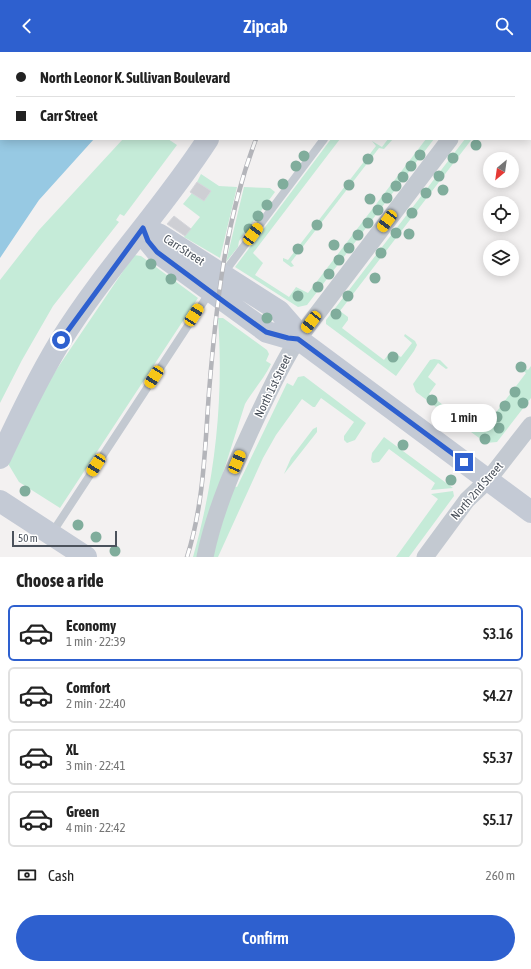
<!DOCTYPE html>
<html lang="en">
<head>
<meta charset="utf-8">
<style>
  :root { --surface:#fff; --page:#f2f2f2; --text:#222; --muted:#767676; --line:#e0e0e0; --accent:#2e60cf }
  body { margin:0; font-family:"Asap Condensed",sans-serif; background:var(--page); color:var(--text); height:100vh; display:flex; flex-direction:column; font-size:15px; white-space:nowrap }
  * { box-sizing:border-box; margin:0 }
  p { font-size:13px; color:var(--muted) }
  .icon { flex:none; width:22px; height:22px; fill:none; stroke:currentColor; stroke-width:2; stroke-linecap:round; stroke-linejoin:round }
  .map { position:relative; height:505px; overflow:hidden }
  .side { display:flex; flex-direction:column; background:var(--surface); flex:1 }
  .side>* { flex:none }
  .top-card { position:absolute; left:0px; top:0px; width:531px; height:88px; box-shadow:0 2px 10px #0003; display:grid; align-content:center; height:88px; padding:0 16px; background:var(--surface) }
  .needle { width:26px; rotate:209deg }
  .tools { position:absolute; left:483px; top:100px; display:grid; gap:8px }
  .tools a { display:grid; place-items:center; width:36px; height:36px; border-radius:50%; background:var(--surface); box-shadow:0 2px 10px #0003; font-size:20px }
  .scale { position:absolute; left:12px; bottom:10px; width:105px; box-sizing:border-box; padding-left:4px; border:2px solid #4b525c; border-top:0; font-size:11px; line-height:14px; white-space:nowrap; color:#4b525c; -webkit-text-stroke:3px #fff; paint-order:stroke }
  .end { position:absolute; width:18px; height:18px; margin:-9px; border:5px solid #2e60cf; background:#fff; box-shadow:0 0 0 2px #fff }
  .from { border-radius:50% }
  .bubble { position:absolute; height:28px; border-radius:14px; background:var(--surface); box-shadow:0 2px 10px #0003; font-size:13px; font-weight:600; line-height:28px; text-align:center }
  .car { position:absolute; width:12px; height:24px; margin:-12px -6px; border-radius:5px; box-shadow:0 0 3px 1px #0007; background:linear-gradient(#f5c518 24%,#345 0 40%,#f5c518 0 76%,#345 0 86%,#f5c518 0) }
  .top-card b { display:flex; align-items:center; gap:14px; height:38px; font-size:15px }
  .top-card b+b { border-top:1px solid var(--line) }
  .top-card i { width:10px; height:10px; background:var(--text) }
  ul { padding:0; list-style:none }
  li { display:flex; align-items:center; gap:12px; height:56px; margin:0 8px 6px; padding:0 8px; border:2px solid var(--line); border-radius:6px }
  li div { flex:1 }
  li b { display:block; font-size:15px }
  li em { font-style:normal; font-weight:600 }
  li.selected { border-color:var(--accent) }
  li>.icon { width:36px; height:36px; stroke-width:1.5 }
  h2 { padding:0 16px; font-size:18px; line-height:48px }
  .pay { display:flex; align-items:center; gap:10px; height:44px; padding:0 16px; font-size:15px }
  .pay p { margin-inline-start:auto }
  .action { display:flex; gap:8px; margin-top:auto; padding:8px 16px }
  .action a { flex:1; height:46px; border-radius:24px; background:var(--accent); color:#fff; font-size:16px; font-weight:600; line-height:46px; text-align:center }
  header { display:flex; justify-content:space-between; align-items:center; height:52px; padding:0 16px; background:var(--accent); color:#fff; font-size:18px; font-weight:600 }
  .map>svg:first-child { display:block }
</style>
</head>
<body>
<header><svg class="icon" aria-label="back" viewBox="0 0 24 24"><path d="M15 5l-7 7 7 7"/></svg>Zipcab<svg class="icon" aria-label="search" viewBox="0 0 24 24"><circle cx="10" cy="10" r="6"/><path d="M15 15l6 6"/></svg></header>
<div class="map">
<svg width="531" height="505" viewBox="0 0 531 505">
  <rect width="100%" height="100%" fill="#f3f1f1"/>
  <path fill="#c5ebd8" d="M123 87H168L177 93 124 164 120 162 116 168 119 170 53 254 22 308 0 351V228L39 178Z
    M331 87H340L253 201 263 211 255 223 289 245 296 235 308 241 426 87H434L307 253 298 255 235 215Z
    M388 87H393L384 97 379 96 291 210 294 214 291 215 283 209V206L288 208 376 94 372 89 382 95Z
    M465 87H472L340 259 348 265V268L342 276 384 308 391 299 401 305 412 291 404 284 405 282 415 289 417 293 414 299 396 324 326 272V268Z
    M201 122 219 134 237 135 220 206 184 185 200 165 183 152 192 141 204 149 211 139 197 130Z
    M244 135 270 136 275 140 239 189 238 195 226 210Z
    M134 203 141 204 198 246 60 456 19 430 7 410 46 333Z
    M218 266H223L267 298 269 302 266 309 271 312C264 327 253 338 245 352L216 443 200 505H193C215 428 224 346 218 266Z
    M434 307 440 308 448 316 446 317 438 311 428 325 436 332 429 342 470 374 467 378 416 340 413 332 430 308Z
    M519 312 528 318 531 314V346L497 390 486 391 471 380 480 368 488 371 526 321 518 315Z
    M304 324 366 371 355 388 347 391 344 388V384L354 370 321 346 315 355H313L302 347 276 383 263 406 218 505H212L233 434 237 435 287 331 293 334 298 325Z
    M317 375V380L284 422 291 406 313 377Z
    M384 385 453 436 431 438 435 431 389 397 379 410 373 411 371 408 372 401Z
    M453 439 454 444 409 505H396L438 447 431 442Z"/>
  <path fill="#97c9e3" d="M0 0H160L1 1V87H94L39 148 0 206Z"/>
  <path fill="#cecfd4" stroke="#d5d6db" d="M197 130 211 139 204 149 190 140Z
    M174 164 191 177 185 184 167 172Z"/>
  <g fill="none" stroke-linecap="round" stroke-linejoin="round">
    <path stroke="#c3c9d1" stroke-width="8" d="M389 1 390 0
      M223 222 324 87
      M52 481 210 240"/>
    <path stroke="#c3c9d1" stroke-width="17" d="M517 1V0
      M530 16H531
      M205 505C215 456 236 410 257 365 270 338 282 311 298 287L450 87
      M425 505 467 448 488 428 531 373"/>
    <path stroke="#c4cad5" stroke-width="22" d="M264 1 265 0
      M143 176 160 183 279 259 293 275 298 287 531 460
      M143 176 148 189 157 200 267 280 288 286 298 287
      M0 406C19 366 38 326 61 288 105 217 163 157 208 87
      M0 449 86 505"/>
    <defs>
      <path id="rail" d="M294 1V0
        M187 505C204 452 205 394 209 340 216 254 225 168 256 87"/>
    </defs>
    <use href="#rail" stroke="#b4b5ba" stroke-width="4.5"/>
    <use href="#rail" stroke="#fff" stroke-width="3" stroke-dasharray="9" stroke-linecap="butt"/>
  </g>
  <g fill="#80ad9c">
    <circle cx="476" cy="93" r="5.5"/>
    <circle cx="420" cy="103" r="5.5"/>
    <circle cx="304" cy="104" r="5.5"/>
    <circle cx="453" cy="106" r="5.5"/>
    <circle cx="368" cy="107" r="5.5"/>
    <circle cx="296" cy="114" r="5.5"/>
    <circle cx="411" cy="114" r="5.5"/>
    <circle cx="439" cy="124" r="5.5"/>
    <circle cx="403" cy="125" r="5.5"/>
    <circle cx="283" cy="132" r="5.5"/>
    <circle cx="349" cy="133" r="5.5"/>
    <circle cx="396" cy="134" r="5.5"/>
    <circle cx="443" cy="138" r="5.5"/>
    <circle cx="426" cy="141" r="5.5"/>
    <circle cx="387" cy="146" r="5.5"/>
    <circle cx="370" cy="147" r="5.5"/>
    <circle cx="267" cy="153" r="5.5"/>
    <circle cx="378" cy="158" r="5.5"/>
    <circle cx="412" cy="161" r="5.5"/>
    <circle cx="258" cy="164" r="5.5"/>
    <circle cx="368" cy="171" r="5.5"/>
    <circle cx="317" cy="173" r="5.5"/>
    <circle cx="249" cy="177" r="5.5"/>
    <circle cx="396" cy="181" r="5.5"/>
    <circle cx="409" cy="182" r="5.5"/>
    <circle cx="358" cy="183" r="5.5"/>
    <circle cx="334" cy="193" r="5.5"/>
    <circle cx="349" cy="196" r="5.5"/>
    <circle cx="298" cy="197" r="5.5"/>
    <circle cx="381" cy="201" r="5.5"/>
    <circle cx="339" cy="208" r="5.5"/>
    <circle cx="151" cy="212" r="5.5"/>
    <circle cx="329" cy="222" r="5.5"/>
    <circle cx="375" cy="226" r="5.5"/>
    <circle cx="171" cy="227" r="5.5"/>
    <circle cx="318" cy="235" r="5.5"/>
    <circle cx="298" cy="244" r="5.5"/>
    <circle cx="348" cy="244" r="5.5"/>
    <circle cx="336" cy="262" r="5.5"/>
    <circle cx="267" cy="266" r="5.5"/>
    <circle cx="393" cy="305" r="5.5"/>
    <circle cx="521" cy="315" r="5.5"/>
    <circle cx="515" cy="340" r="5.5"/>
    <circle cx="432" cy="348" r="5.5"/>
    <circle cx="523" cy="351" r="5.5"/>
    <circle cx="505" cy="354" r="5.5"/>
    <circle cx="445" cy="359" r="5.5"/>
    <circle cx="497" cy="365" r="5.5"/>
    <circle cx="457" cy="367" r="5.5"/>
    <circle cx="499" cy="376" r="5.5"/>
    <circle cx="485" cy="387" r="5.5"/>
    <circle cx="403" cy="393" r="5.5"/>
    <circle cx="451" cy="428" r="5.5"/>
    <circle cx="25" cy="439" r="5.5"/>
    <circle cx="78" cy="473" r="5.5"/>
    <circle cx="96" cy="485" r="5.5"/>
    <circle cx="115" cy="499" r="5.5"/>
  </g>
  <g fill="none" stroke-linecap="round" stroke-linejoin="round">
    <path stroke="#2e60cf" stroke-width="5" d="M61 288 143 176 148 189 157 200 227 252 266 280 288 286 298 287 464 410"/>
  </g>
  <g text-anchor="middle" stroke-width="3" stroke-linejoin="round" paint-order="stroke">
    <g font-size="12" fill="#4b525c" stroke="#fff">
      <text transform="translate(184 198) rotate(33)" y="4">Carr Street</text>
      <text transform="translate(273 334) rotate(-64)" y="4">North 1st Street</text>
      <text transform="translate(477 439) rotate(-49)" y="4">North 2nd Street</text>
    </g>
  </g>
</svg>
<div class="tools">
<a><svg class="needle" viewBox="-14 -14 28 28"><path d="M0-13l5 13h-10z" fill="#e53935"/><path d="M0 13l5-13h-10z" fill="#767676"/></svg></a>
<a><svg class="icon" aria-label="locate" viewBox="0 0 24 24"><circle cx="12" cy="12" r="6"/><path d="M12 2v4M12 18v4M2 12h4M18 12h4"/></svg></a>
<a><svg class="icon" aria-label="layers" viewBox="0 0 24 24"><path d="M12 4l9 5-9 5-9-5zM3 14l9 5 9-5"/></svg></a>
</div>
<div class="scale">50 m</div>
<i class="end from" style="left:61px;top:288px"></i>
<i class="end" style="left:464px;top:410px"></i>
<div class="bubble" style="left:431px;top:352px;width:66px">1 min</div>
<i class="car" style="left:387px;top:169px;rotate:217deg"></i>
<i class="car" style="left:253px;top:182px;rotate:37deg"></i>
<i class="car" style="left:194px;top:263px;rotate:33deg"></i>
<i class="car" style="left:311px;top:270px;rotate:218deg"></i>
<i class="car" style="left:154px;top:325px;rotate:213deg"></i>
<i class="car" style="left:237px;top:410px;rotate:23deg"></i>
<i class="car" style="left:96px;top:413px;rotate:213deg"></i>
<div class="top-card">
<b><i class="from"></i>North Leonor K. Sullivan Boulevard</b>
<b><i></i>Carr Street</b>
</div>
</div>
<section class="side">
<h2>Choose a ride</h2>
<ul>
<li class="selected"><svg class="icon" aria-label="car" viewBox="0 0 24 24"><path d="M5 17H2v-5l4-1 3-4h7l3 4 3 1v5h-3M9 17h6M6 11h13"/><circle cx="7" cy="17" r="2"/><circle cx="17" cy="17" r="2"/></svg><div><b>Economy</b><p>1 min · 22:39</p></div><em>$3.16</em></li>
<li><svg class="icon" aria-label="car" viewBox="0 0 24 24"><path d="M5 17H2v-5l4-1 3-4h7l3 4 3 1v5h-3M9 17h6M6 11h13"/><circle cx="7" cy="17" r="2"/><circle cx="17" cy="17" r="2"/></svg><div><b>Comfort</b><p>2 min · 22:40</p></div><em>$4.27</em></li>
<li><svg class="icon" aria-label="car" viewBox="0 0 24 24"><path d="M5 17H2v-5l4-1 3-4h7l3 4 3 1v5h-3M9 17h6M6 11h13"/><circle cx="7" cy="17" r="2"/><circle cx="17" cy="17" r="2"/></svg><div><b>XL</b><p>3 min · 22:41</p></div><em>$5.37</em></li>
<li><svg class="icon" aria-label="car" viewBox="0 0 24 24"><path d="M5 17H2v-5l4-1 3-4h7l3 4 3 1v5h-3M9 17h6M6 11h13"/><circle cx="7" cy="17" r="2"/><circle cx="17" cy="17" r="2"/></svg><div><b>Green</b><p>4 min · 22:42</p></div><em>$5.17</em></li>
</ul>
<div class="pay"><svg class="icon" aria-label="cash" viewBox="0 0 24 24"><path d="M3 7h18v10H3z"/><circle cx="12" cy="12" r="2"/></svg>Cash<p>260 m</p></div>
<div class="action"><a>Confirm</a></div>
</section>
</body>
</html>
